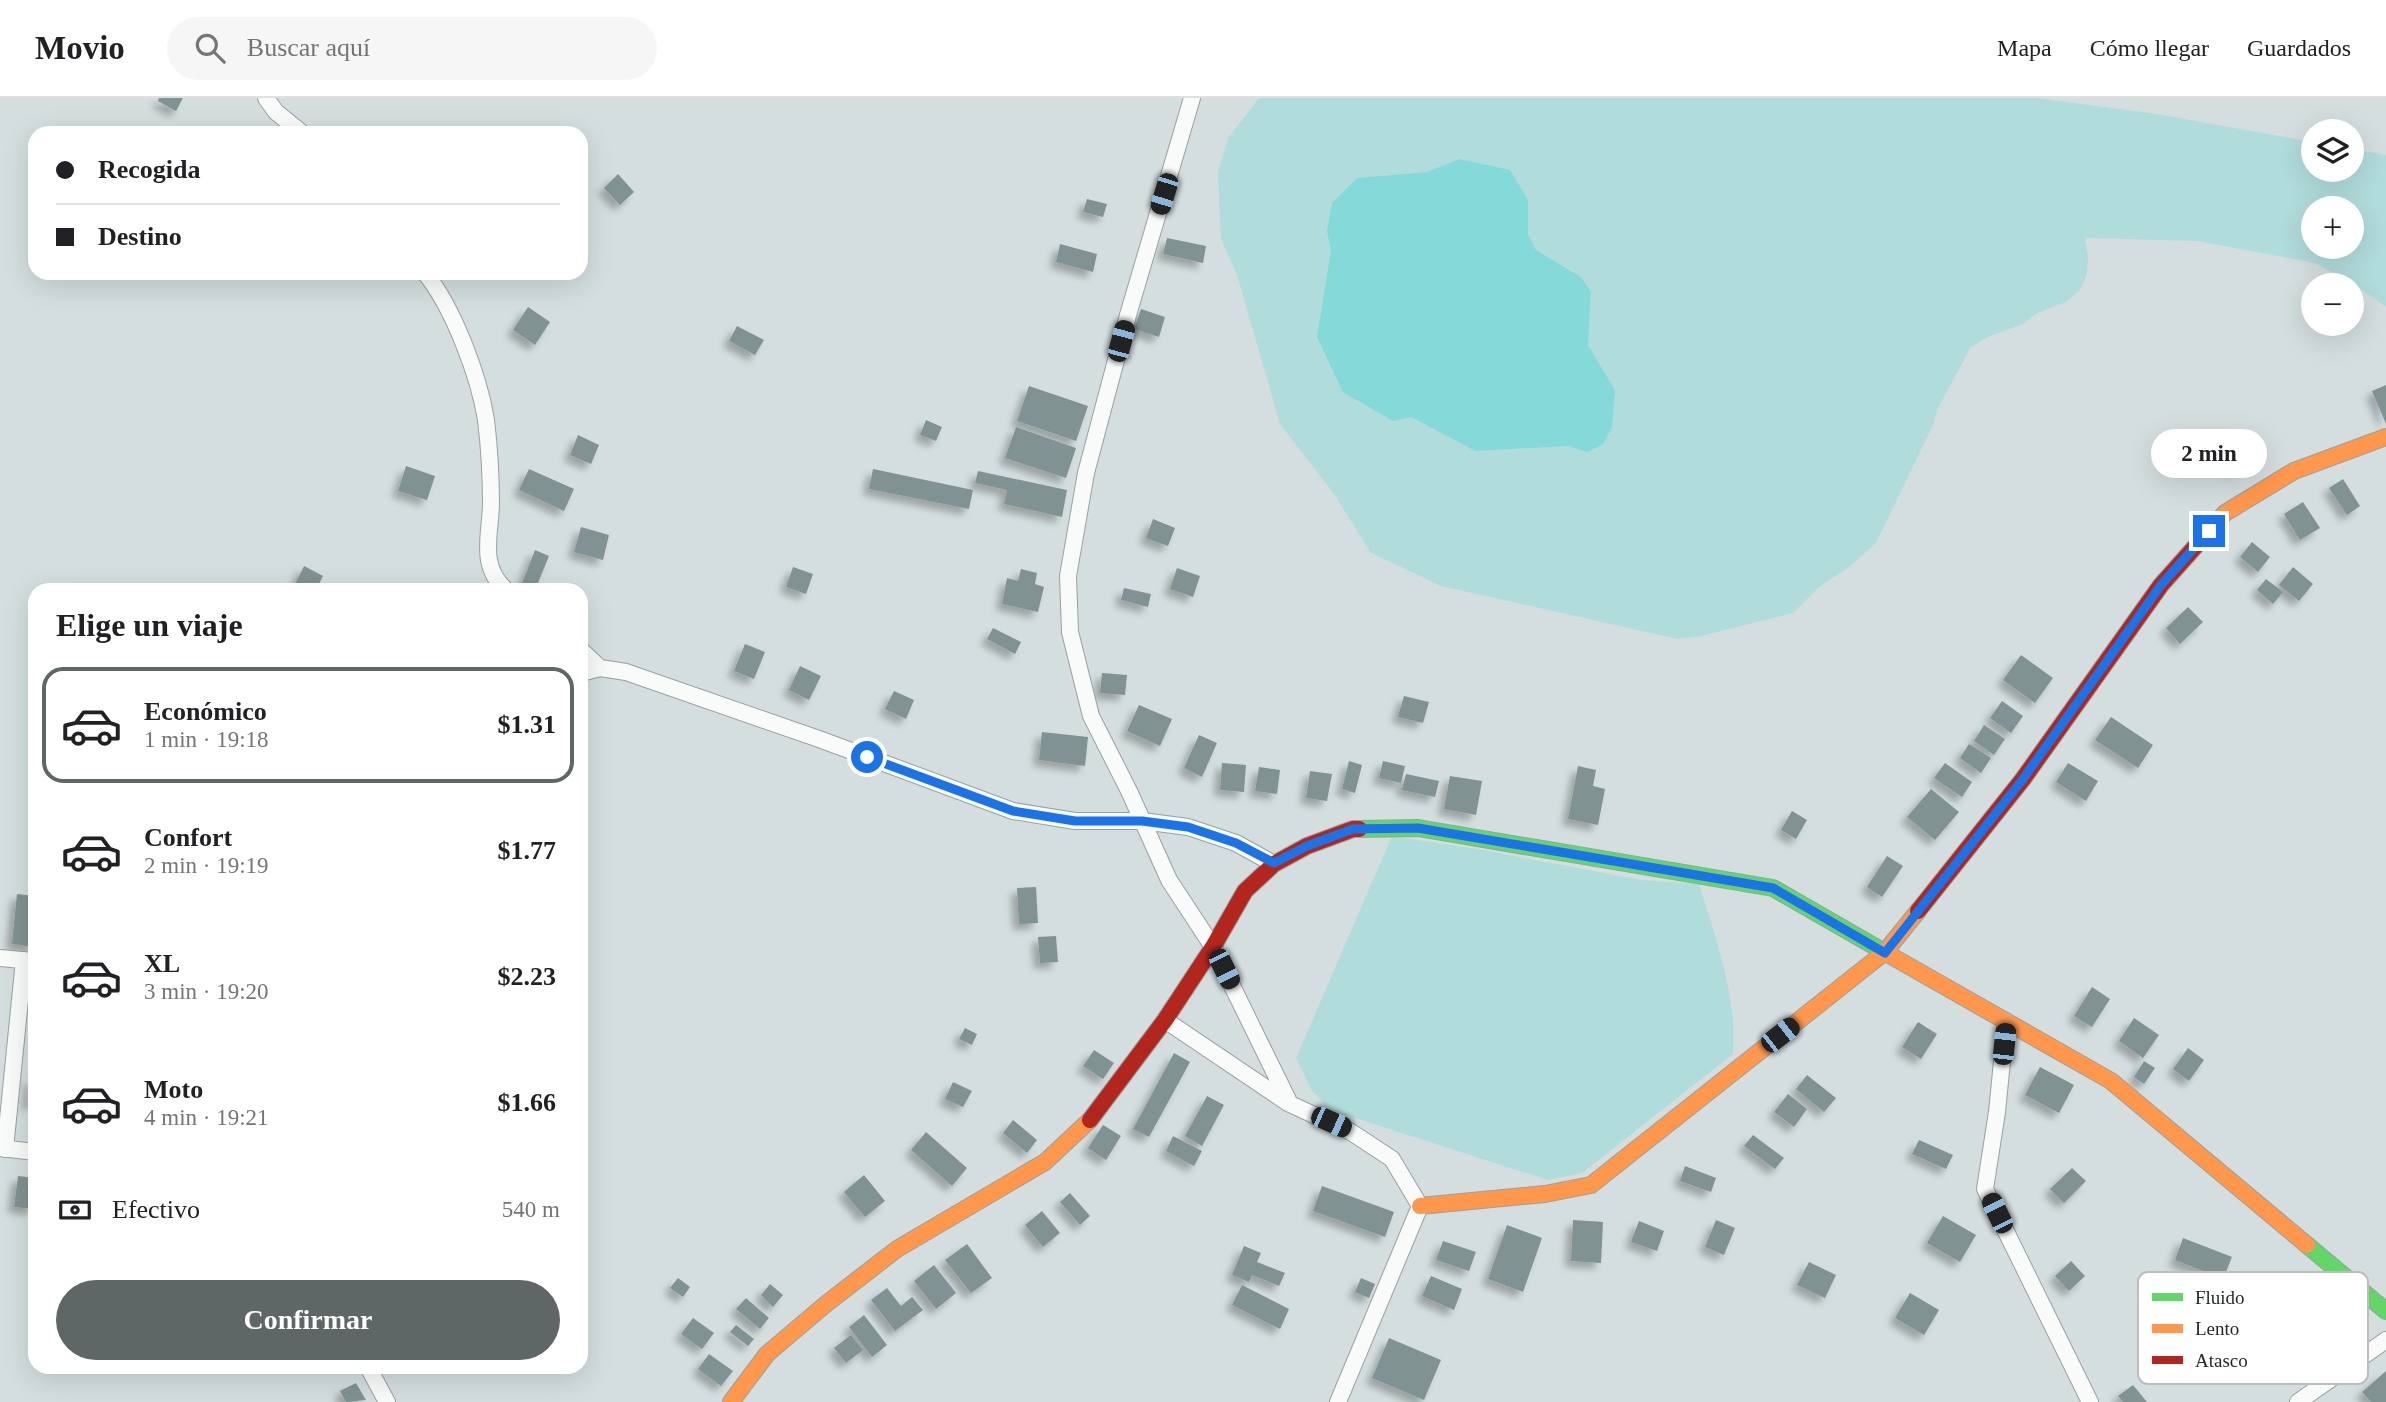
<!DOCTYPE html>
<html lang="es">
<head>
<meta charset="utf-8">
<style>
  :root { --surface:#fff; --page:#f6f6f6; --text:#202124; --muted:#757577; --line:#e0e0e0; --accent:#5e6666 }
  body { margin:0; font-family:Georgia,serif; background:var(--page); color:var(--text); height:100vh; display:flex; flex-direction:column; font-size:26px; white-space:nowrap }
  * { box-sizing:border-box; margin:0 }
  p { font-size:23px; color:var(--muted) }
  .icon { flex:none; width:38px; height:38px; fill:none; stroke:currentColor; stroke-width:2; stroke-linecap:round; stroke-linejoin:round }
  .map { position:relative; flex:1; overflow:hidden }
  .drawer { position:absolute; left:28px; top:485px; width:560px; height:791px; display:flex; flex-direction:column; background:var(--surface); border-radius:21px; box-shadow:0 7px 28px #0002 }
  .drawer>* { flex:none }
  .guide { position:absolute; left:28px; top:28px; width:560px; height:154px; border-radius:21px; box-shadow:0 7px 28px #0002; display:grid; align-content:center; height:154px; padding:0 28px; background:var(--surface) }
  .fabs { position:absolute; left:2301px; top:21px; display:grid; gap:14px }
  .fabs a { display:grid; place-items:center; width:63px; height:63px; border-radius:50%; background:var(--surface); box-shadow:0 7px 28px #0002; font-size:35px }
  .end { position:absolute; width:32px; height:32px; margin:-16px; border:9px solid #1a73e8; background:#fff; box-shadow:0 0 0 4px #fff }
  .from { border-radius:50% }
  .bubble { position:absolute; height:49px; border-radius:24px; background:var(--surface); box-shadow:0 7px 28px #0002; font-size:23px; font-weight:700; line-height:49px; text-align:center }
  .car { position:absolute; width:21px; height:42px; margin:-21px -10px; border-radius:9px; box-shadow:0 0 5px 2px #0007; background:linear-gradient(#222 24%,#8ab4d8 0 40%,#222 0 76%,#8ab4d8 0 86%,#222 0) }
  .guide b { display:flex; align-items:center; gap:24px; height:66px; font-size:26px }
  .guide b+b { border-top:2px solid var(--line) }
  .guide i { width:18px; height:18px; background:var(--text) }
  ul { padding:0; list-style:none }
  li { display:flex; align-items:center; gap:21px; height:116px; margin:0 14px 10px; padding:0 14px; border:4px solid transparent; border-radius:21px }
  li div { flex:1 }
  li b { display:block; font-size:26px }
  li em { font-style:normal; font-weight:700 }
  li.on { border-color:var(--accent) }
  li>.icon { width:63px; height:63px; stroke-width:1.5 }
  h2 { padding:0 28px; font-size:32px; line-height:84px }
  .pay { display:flex; align-items:center; gap:18px; height:77px; padding:0 28px; font-size:26px }
  .pay p { margin-inline-start:auto }
  .cta { display:flex; gap:14px; margin-top:auto; padding:14px 28px }
  .cta a { flex:1; height:80px; border-radius:42px; background:var(--accent); color:#fff; font-size:28px; font-weight:700; line-height:80px; text-align:center }
  header { display:flex; align-items:center; gap:42px; box-sizing:border-box; height:98px; padding:0 35px; background:var(--surface); border-bottom:2px solid var(--line) }
  header strong { font-size:33px }
  nav { display:flex; gap:38px; margin-inline-start:auto; font-size:24px }
  .search { width:490px; height:63px; background:var(--page); display:flex; align-items:center; gap:18px; box-sizing:border-box; padding:0 24px; border-radius:38px; color:var(--muted); font-size:26px }
  .map>svg:first-child { display:block }
</style>
</head>
<body>
<header>
<strong>Movio</strong>
<div class="search"><svg class="icon" aria-label="search" viewBox="0 0 24 24"><circle cx="10" cy="10" r="6"/><path d="M15 15l6 6"/></svg>Buscar aquí</div>
<nav><a>Mapa</a><a>Cómo llegar</a><a>Guardados</a></nav>
</header>
<div class="map">
<svg width="2386" height="1304" viewBox="0 0 2386 1304">
  <defs>
    <filter id="shadow"><feDropShadow dx="-6" dy="6" stdDeviation="3.5" flood-color="#0004"/></filter>
  </defs>
  <rect width="100%" height="100%" fill="#d4dede"/>
  <path fill="#b1dcdc" fill-rule="evenodd" d="M1259 0H2037L2157 16 2313 44 2314 72H2352V51L2386 57V209L2351 184 2315 165 2197 143 2085 140 2088 158 2087 176 2080 192 2066 204 2037 215 2023 226 1988 239 1971 249 1938 310 1933 327 1876 445 1849 469 1819 489 1793 515 1697 539 1678 541 1441 488 1371 455 1334 396 1280 326 1237 177 1221 141 1218 74 1228 40ZM1459 61 1528 102V136L1536 152 1581 179 1591 194 1588 247 1615 292 1587 353 1569 348 1475 353 1411 319 1317 239 1331 152 1357 80 1427 74ZM2314 110H2352V149H2314Z
    M1392 738 1483 752 1641 782 1699 786C1716 842 1737 896 1733 956L1582 1075 1548 1082 1330 1012 1312 993 1296 960Z"/>
  <path fill="#84d9d9" d="M1459 61 1510 72 1528 102V136L1536 152 1581 179 1591 194 1588 247 1615 292 1612 329 1603 346 1587 354 1569 348 1475 353 1411 319 1393 323 1343 294 1317 239 1331 152 1327 133 1332 105 1357 80 1427 74Z"/>
  <path fill="#819292" filter="url(#shadow)" d="M159 0H183L176 13 158 3Z
    M618 76 634 94 620 107 604 90Z
    M1087 101 1107 106 1103 119 1083 114Z
    M1167 140 1206 148 1203 165 1163 156Z
    M1060 146 1097 156 1093 174 1056 164Z
    M528 209 550 224 535 247 513 232Z
    M1141 211 1165 219 1159 239 1134 231Z
    M737 228 764 242 755 257 729 243Z
    M2386 287V326L2372 293Z
    M1029 288 1088 308 1076 343 1017 323Z
    M926 322 942 329 936 343 920 337Z
    M1016 329 1076 350 1066 380 1005 360Z
    M578 337 599 347 591 366 570 357Z
    M2235 340 2250 363 2233 373 2219 350Z
    M406 368 435 378 427 402 398 393Z
    M529 371 574 391 564 413 519 392Z
    M873 371 973 392 969 411 869 391Z
    M978 373 1067 392 1062 419 1004 406 1007 392 975 385Z
    M2343 381 2360 408 2347 417 2329 390Z
    M2303 404 2320 430 2300 442 2284 416Z
    M1153 421 1175 430 1168 448 1146 440Z
    M581 429 609 437 603 462 574 454Z
    M2252 444 2270 459 2258 474 2240 459Z
    M535 452 549 458 535 492H531L521 488Z
    M304 468 323 478 316 492H292Z
    M793 469 813 476 806 496 786 489Z
    M2293 469 2313 486 2299 503 2279 487Z
    M1177 470 1200 478 1193 499 1170 491Z
    M1021 471 1037 475 1035 486 1044 489 1038 514 1002 506 1007 480 1018 483Z
    M2266 481 2283 494 2273 506 2257 492Z
    M1124 490 1151 496 1148 509 1121 502Z
    M2188 509 2203 524 2180 546 2166 530Z
    M993 530 1021 544 1015 556 987 541Z
    M745 546 765 554 754 581 734 573Z
    M2021 557 2053 580 2035 605 2003 582Z
    M800 568 821 578 809 602 789 592Z
    M1102 575 1127 577 1125 597 1100 595Z
    M894 593 914 602 906 621 885 611Z
    M1404 598 1429 604 1423 625 1398 619Z
    M2002 603 2023 618 2011 635 1990 620Z
    M1139 607 1172 621 1160 648 1127 633Z
    M2111 619 2153 647 2138 670 2095 642Z
    M1984 627 2005 641 1994 657 1974 643Z
    M1042 634 1088 639 1085 668 1039 662Z
    M1199 637 1217 645 1202 679 1184 670Z
    M1969 646 1991 660 1981 675 1960 660Z
    M1349 663 1362 667 1355 695 1342 691Z
    M1383 663 1405 668 1401 685 1379 680Z
    M1222 665 1246 667 1244 694 1220 692Z
    M1945 665 1972 684 1962 699 1934 680Z
    M2068 665 2098 683 2086 703 2056 684Z
    M1578 668 1596 672 1593 688 1605 691 1598 727 1568 721Z
    M1259 669 1280 672 1277 696 1255 693Z
    M1310 673 1332 676 1327 703 1306 700Z
    M1406 676 1439 683 1435 699 1402 692Z
    M1450 678 1482 683 1476 717 1444 711Z
    M1931 691 1959 714 1935 742 1907 719Z
    M1792 713 1807 722 1796 741 1781 732Z
    M1887 758 1903 768 1882 799 1867 789Z
    M1036 789 1038 825 1019 826 1017 790Z
    M17 796 35 798V849L12 846Z
    M1056 838 1058 864 1040 865 1038 839Z
    M2092 889 2110 901 2092 929 2074 918Z
    M2134 920 2159 937 2143 960 2119 943Z
    M1918 924 1937 936 1921 961 1902 949Z
    M965 930 977 936 972 947 959 941Z
    M2188 950 2204 962 2189 983 2173 971Z
    M1094 952 1114 965 1103 981 1083 968Z
    M1174 955 1190 964 1149 1039 1133 1031Z
    M2144 963 2155 970 2144 986 2134 979Z
    M2040 969 2074 987 2059 1015 2025 997Z
    M1807 977 1836 1000 1824 1014 1796 991Z
    M30 980H35V1006H28Z
    M953 984 972 993 963 1009 945 1001Z
    M1788 996 1807 1011 1794 1029 1774 1014Z
    M1207 998 1224 1007 1202 1048 1185 1038Z
    M1013 1022 1037 1042 1027 1055 1003 1035Z
    M1103 1027 1121 1038 1106 1062 1088 1050Z
    M926 1034 967 1070 952 1088 911 1052Z
    M1753 1037 1784 1060 1775 1071 1744 1048Z
    M1173 1038 1202 1053 1194 1068 1166 1053Z
    M1919 1042 1953 1057 1946 1071 1912 1056Z
    M1685 1068 1716 1080 1711 1094 1680 1083Z
    M2072 1070 2086 1083 2064 1105 2050 1091Z
    M864 1077 885 1103 865 1119 844 1094Z
    M18 1078 35 1080V1111L14 1109Z
    M1322 1088 1394 1114 1385 1139 1313 1113Z
    M1070 1095 1090 1118 1080 1127 1060 1104Z
    M1042 1113 1060 1135 1043 1149 1025 1127Z
    M1943 1118 1976 1137 1960 1164 1927 1145Z
    M1573 1122 1603 1124 1601 1165 1571 1163Z
    M1716 1122 1735 1130 1724 1157 1705 1149Z
    M1639 1123 1664 1133 1657 1153 1631 1144Z
    M1507 1127 1542 1140 1523 1194 1488 1181Z
    M2183 1140 2232 1159 2223 1181 2175 1162Z
    M1443 1143 1476 1154 1469 1173 1436 1162Z
    M967 1146 992 1180 971 1195 945 1162Z
    M1244 1148 1261 1155 1257 1164 1285 1175 1279 1188 1252 1177 1249 1184 1232 1177Z
    M2071 1163 2085 1178 2069 1193 2055 1178Z
    M1809 1164 1836 1177 1825 1200 1797 1187Z
    M934 1167 956 1195 936 1211 914 1183Z
    M1431 1178 1462 1191 1454 1212 1422 1198Z
    M678 1180 690 1189 683 1199 670 1190Z
    M1361 1180 1375 1186 1369 1200 1355 1194Z
    M770 1186 783 1197 773 1209 761 1197Z
    M1242 1187 1289 1211 1280 1231 1232 1207Z
    M887 1190 901 1208 912 1199 923 1212 895 1233 871 1202Z
    M1910 1195 1939 1212 1924 1237 1895 1220Z
    M746 1200 769 1220 760 1231 736 1211Z
    M864 1217 887 1247 872 1259 849 1229Z
    M693 1220 714 1235 702 1251 681 1236Z
    M736 1227 754 1241 748 1248 730 1234Z
    M851 1237 863 1252 846 1265 834 1250Z
    M1389 1240 1441 1262 1424 1302 1372 1280Z
    M709 1256 733 1273 721 1288 698 1271Z
    M2386 1273V1304H2371L2362 1294Z
    M356 1285 366 1302 346 1304 340 1293Z
    M2133 1287 2147 1304H2123L2118 1298Z"/>
  <g fill="none" stroke-linecap="round" stroke-linejoin="round">
    <defs>
      <path id="street" d="M266 0 276 14 302 35
        M1192 0 1128 217 1086 375 1068 478 1070 534 1091 618 1129 693 1169 782 1213 849 1290 1006 1351 1034 1392 1061 1420 1108 1338 1304
        M425 175C453 209 479 278 486 322 489 347 491 381 491 407 490 438 479 468 506 492
        M581 552 600 570
        M581 575 600 570 626 574 819 641 1013 713 1075 723H1142L1188 729 1236 745 1274 766
        M0 860 32 863
        M1165 922 1288 1005
        M2006 923 1997 1014 1985 1091 2090 1304
        M0 1050 35 1054
        M5 1051 24 862
        M368 1269 387 1304
        M2298 1304 2386 1242"/>
      <path id="fast" d="M1359 731 1418 730 1773 790 1886 855
        M2307 1147 2386 1213"/>
      <path id="slow" d="M2202 441 2225 415 2294 373 2386 339
        M1886 855 2111 983 2307 1147
        M1420 1108 1545 1096 1591 1087 1885 854 1918 813
        M731 1304 767 1256 826 1206 897 1151 1045 1064 1090 1022"/>
      <path id="jam" d="M1918 813 2023 681 2161 487 2202 441
        M1090 1022 1165 922 1213 849 1245 793 1274 766 1307 748 1353 731H1359"/>
    </defs>
    <use href="#street" stroke="#99a0a0" stroke-width="18"/>
    <use href="#fast" stroke="#99a0a0" stroke-width="18"/>
    <use href="#slow" stroke="#99a0a0" stroke-width="18"/>
    <use href="#jam" stroke="#99a0a0" stroke-width="18"/>
    <use href="#street" stroke="#f9fafa" stroke-width="16"/>
    <use href="#fast" stroke="#63d668" stroke-width="16"/>
    <use href="#slow" stroke="#ff974d" stroke-width="16"/>
    <use href="#jam" stroke="#b3261e" stroke-width="16"/>
  </g>
  <g fill="none" stroke-linecap="round" stroke-linejoin="round">
    <path stroke="#1a73e8" stroke-width="9" d="M867 659 1013 713 1075 723H1142L1188 729 1236 745 1274 765 1307 748 1353 731 1418 730 1773 790 1885 855 2023 681 2161 487 2209 433"/>
  </g>
  <rect x="2138" y="1174" width="230" height="112" rx="10" fill="#fff" stroke="#bcbebe" stroke-width="2"/>
  <rect x="2152" y="1195" width="31" height="8" fill="#63d668"/>
  <rect x="2152" y="1226" width="31" height="9" fill="#ff974d"/>
  <rect x="2152" y="1258" width="31" height="8" fill="#b3261e"/>
  <g font-size="19" fill="#1e2525">
    <text x="2195" y="1206">Fluido</text>
    <text x="2195" y="1237">Lento</text>
    <text x="2195" y="1269">Atasco</text>
  </g>
</svg>
<div class="fabs">
<a><svg class="icon" aria-label="layers" viewBox="0 0 24 24"><path d="M12 4l9 5-9 5-9-5zM3 14l9 5 9-5"/></svg></a>
<a>+</a>
<a>−</a>
</div>
<i class="end from" style="left:867px;top:659px"></i>
<i class="end" style="left:2209px;top:433px"></i>
<div class="bubble" style="left:2151px;top:331px;width:116px">2 min</div>
<i class="car" style="left:1164px;top:96px;rotate:197deg"></i>
<i class="car" style="left:1121px;top:243px;rotate:15deg"></i>
<i class="car" style="left:1224px;top:871px;rotate:154deg"></i>
<i class="car" style="left:1780px;top:937px;rotate:52deg"></i>
<i class="car" style="left:2004px;top:946px;rotate:6deg"></i>
<i class="car" style="left:1331px;top:1024px;rotate:114deg"></i>
<i class="car" style="left:1997px;top:1115px;rotate:334deg"></i>
<div class="guide">
<b><i class="from"></i>Recogida</b>
<b><i></i>Destino</b>
</div>
<section class="drawer">
<h2>Elige un viaje</h2>
<ul>
<li class="on"><svg class="icon" aria-label="car" viewBox="0 0 24 24"><path d="M5 17H2v-5l4-1 3-4h7l3 4 3 1v5h-3M9 17h6M6 11h13"/><circle cx="7" cy="17" r="2"/><circle cx="17" cy="17" r="2"/></svg><div><b>Económico</b><p>1 min · 19:18</p></div><em>$1.31</em></li>
<li><svg class="icon" aria-label="car" viewBox="0 0 24 24"><path d="M5 17H2v-5l4-1 3-4h7l3 4 3 1v5h-3M9 17h6M6 11h13"/><circle cx="7" cy="17" r="2"/><circle cx="17" cy="17" r="2"/></svg><div><b>Confort</b><p>2 min · 19:19</p></div><em>$1.77</em></li>
<li><svg class="icon" aria-label="car" viewBox="0 0 24 24"><path d="M5 17H2v-5l4-1 3-4h7l3 4 3 1v5h-3M9 17h6M6 11h13"/><circle cx="7" cy="17" r="2"/><circle cx="17" cy="17" r="2"/></svg><div><b>XL</b><p>3 min · 19:20</p></div><em>$2.23</em></li>
<li><svg class="icon" aria-label="car" viewBox="0 0 24 24"><path d="M5 17H2v-5l4-1 3-4h7l3 4 3 1v5h-3M9 17h6M6 11h13"/><circle cx="7" cy="17" r="2"/><circle cx="17" cy="17" r="2"/></svg><div><b>Moto</b><p>4 min · 19:21</p></div><em>$1.66</em></li>
</ul>
<div class="pay"><svg class="icon" aria-label="cash" viewBox="0 0 24 24"><path d="M3 7h18v10H3z"/><circle cx="12" cy="12" r="2"/></svg>Efectivo<p>540 m</p></div>
<div class="cta"><a>Confirmar</a></div>
</section>
</div>
</body>
</html>
